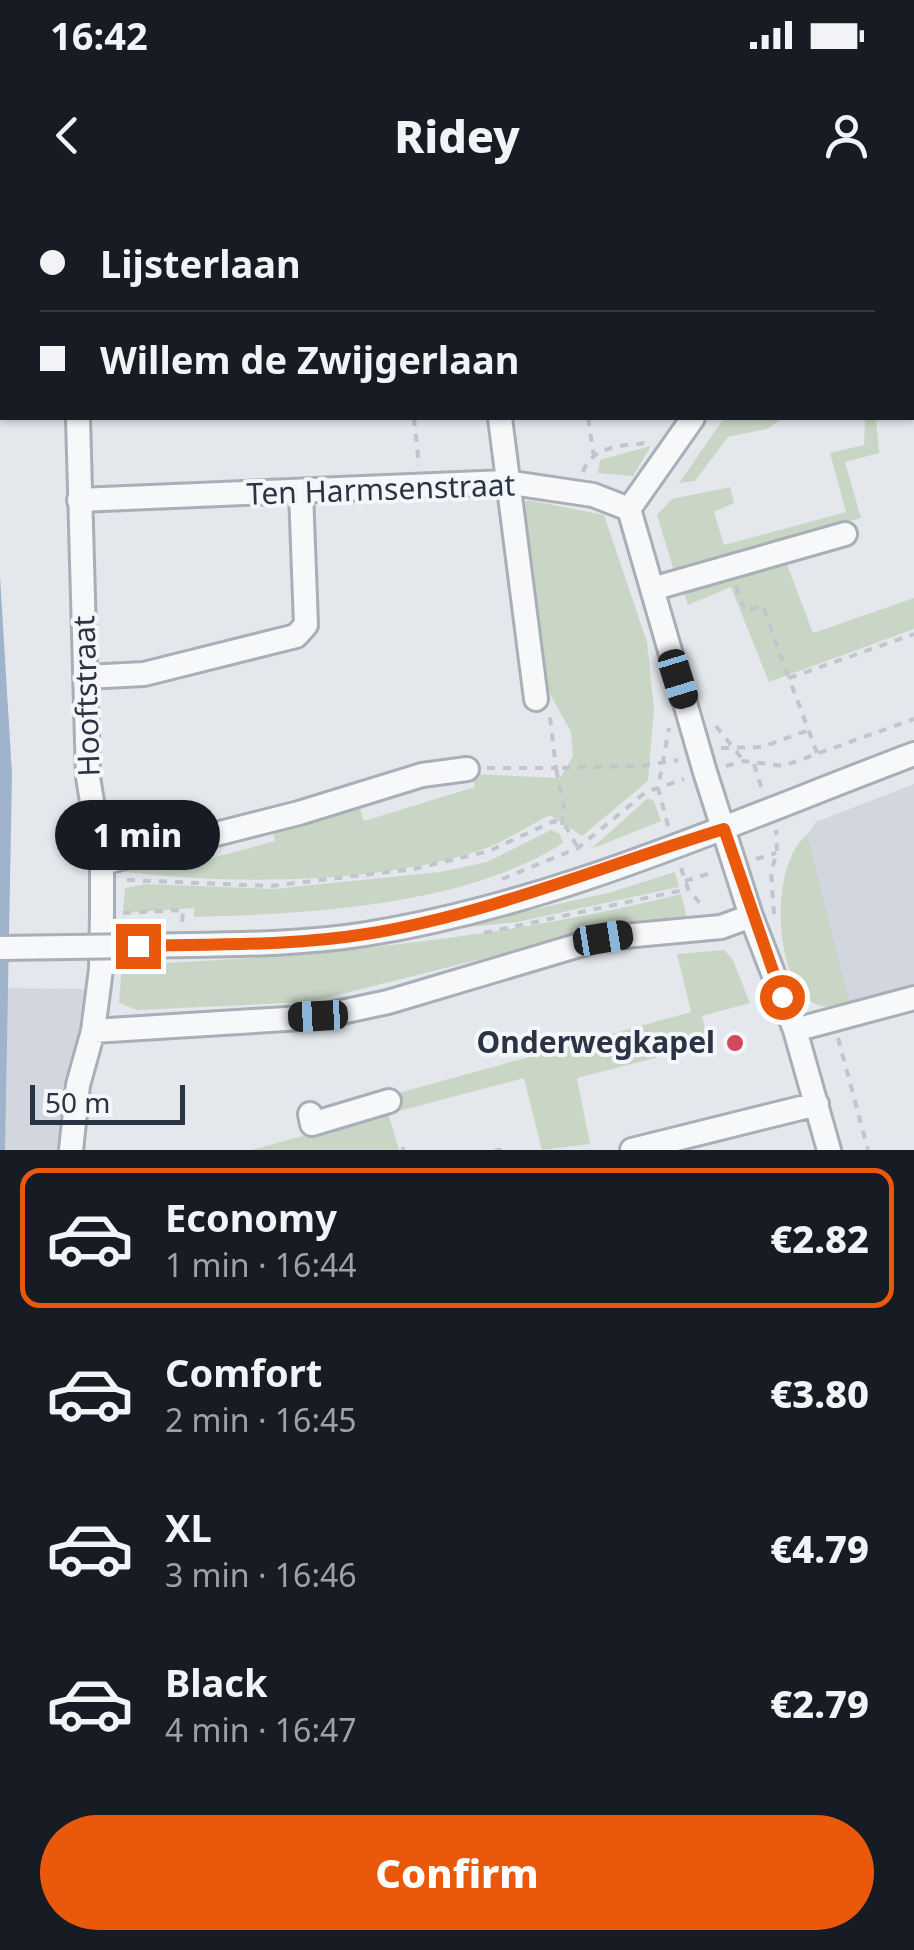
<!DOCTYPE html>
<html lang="en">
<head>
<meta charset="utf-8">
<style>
  :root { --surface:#171b24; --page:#242831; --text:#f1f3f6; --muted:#9ea1a6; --line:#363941; --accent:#ea580c }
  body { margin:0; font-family:"Noto Sans",sans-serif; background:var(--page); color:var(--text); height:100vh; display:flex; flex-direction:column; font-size:38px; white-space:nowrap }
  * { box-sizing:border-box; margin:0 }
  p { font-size:32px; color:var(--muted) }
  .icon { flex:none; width:55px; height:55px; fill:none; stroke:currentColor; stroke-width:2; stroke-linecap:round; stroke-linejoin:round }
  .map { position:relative; height:950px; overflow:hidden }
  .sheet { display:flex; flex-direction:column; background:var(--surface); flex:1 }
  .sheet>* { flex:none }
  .top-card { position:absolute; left:0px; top:0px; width:915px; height:220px; box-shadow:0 2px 8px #0004; display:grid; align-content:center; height:220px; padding:0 40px; background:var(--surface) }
  .scale { position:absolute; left:30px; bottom:25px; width:155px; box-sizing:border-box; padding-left:10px; border:5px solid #2b3445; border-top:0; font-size:28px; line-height:35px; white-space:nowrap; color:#2b3445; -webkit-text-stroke:8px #f4f6f9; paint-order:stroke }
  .end { position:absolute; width:45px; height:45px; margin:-22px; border:12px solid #ea580c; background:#fff; box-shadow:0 0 0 5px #fff }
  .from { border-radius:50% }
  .bubble { position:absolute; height:70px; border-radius:35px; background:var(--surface); box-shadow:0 2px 8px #0004; font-size:32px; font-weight:800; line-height:70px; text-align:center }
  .car { position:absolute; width:30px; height:60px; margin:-30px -15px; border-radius:12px; box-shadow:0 0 8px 2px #0007; background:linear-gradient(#222 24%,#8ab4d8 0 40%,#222 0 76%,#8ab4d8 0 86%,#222 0) }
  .top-card b { display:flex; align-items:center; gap:35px; height:95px; font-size:38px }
  .top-card b+b { border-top:2px solid var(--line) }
  .top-card i { width:25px; height:25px; background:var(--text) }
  ul { padding:18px 0 0; list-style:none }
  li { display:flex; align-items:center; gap:30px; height:140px; margin:0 20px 15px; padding:0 20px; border:5px solid transparent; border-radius:20px }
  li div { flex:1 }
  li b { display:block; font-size:38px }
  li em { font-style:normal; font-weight:800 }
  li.selected { border-color:var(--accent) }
  li>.icon { width:90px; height:90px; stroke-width:1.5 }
  .button { display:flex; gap:20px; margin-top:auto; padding:20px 40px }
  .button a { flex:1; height:115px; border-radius:60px; background:var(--accent); color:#fff; font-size:40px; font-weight:800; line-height:115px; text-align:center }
  .status { display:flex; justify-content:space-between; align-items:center; height:70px; padding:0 50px; background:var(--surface); direction:ltr }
  .status svg { height:28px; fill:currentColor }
  header { display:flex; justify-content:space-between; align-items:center; height:130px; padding:0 40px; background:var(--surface); font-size:45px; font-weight:800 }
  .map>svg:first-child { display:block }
</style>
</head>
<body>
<div class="status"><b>16:42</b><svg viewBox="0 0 49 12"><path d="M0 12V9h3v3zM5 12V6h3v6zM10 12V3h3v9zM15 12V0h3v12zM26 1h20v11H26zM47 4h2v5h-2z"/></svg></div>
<header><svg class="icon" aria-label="back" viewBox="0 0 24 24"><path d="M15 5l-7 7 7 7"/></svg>Ridey<svg class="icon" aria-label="person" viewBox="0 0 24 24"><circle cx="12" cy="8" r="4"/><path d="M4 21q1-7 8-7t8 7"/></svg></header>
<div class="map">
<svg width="914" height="950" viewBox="0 0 914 950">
  <rect width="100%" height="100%" fill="#e4e7ec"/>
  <path fill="#d2d6de" d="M914 584V786L842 805 800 645 816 622Z
    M4 788 88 789 86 950H1Z"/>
  <path fill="#c9d6c5" d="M724 218H783L767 229 728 237 695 281 679 283Z
    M865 218H876L879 253 845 262 861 318 674 371 657 315 672 299 730 287 734 303 714 312 724 345 846 312 830 253 864 245Z
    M651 246 633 276 598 273 600 260Z
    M528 300 604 315 647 442 654 508 648 581 582 636 550 615C528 626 505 642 481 650 379 684 234 685 127 672L126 668 159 659 164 671 275 641 272 628 359 606 364 621 475 587 472 574 560 578 573 556 571 532 539 474 515 309Z
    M784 356 813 433 914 398V429L769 482 731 387 688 405 682 387Z
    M648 598 654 601 661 621 591 649Z
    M551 630 560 634 563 643C466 706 307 714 194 717V708L123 713 125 688 145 684 273 689 440 672 487 662Z
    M807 635 850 806C841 806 826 808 818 805 773 788 768 665 807 635Z
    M675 672 679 687 517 722 442 730 612 692Z
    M681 694 688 722 617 725 310 802 137 810 119 803 122 765C310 757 497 740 681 694Z
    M724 750 732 758 750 803 702 816 709 844 577 878 590 944 542 950 524 878 399 911 395 894 691 812 677 754Z
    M388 913 399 950H251Z"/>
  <path fill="#9fb4cc" d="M0 376 12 574 5 950H0Z"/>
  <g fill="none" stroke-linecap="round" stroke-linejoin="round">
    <defs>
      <path id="minor" d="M299 0V2
        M471 0 472 2
        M696 0 697 2
        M76 2V0
        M912 102H914
        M500 218 536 499
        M79 300 506 282 593 295 629 309 693 218
        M629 309 705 572 751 716 795 830 829 950
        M652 389 845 334
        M85 477 144 474 296 436 306 425 301 292
        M102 663 299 613 422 575 467 569
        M138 746C214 744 291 746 366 734 555 704 736 621 914 554
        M795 830 914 798
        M93 831 318 817 388 802 603 738 721 727 751 716
        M310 914 312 924 389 901
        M71 950 78 885 93 831 101 769 102 714V663L88 577 78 218
        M632 950 817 904"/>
    </defs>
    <use href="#minor" stroke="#a9aeb7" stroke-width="28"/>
    <path stroke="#c2c5cb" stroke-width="4" stroke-dasharray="8 8" stroke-linecap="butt" d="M375 0V2
      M379 0V2
      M583 0 584 2
      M807 0 808 2
      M636 2 645 0
      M891 2 896 0
      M414 218 419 266
      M588 218 594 257
      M583 272C591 246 624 245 647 243
      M736 386 745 411 763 406 788 476
      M716 526 744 561
      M721 548 762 547 809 530
      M817 553 789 478 914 434
      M754 564 763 593
      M726 566 744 561 783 566 914 519
      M487 568H556L550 517
      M562 625 564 608 556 568 642 566 678 560
      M668 626 658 588 669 528
      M756 659 776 653
      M681 668 688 689 703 707
      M502 679 578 648 646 592 684 579
      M127 680 270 686 414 669 489 651 554 621 566 627 578 648
      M685 681 714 672
      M123 713 183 710 182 725
      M774 714 771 671 777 653 776 630
      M484 733 688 689
      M838 838 868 950
      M403 947V950
      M495 950H502"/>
    <use href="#minor" stroke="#f7f8fa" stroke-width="22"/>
    <defs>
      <path id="minor-bridge" d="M0 748 138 746"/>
    </defs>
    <use href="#minor-bridge" stroke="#a9aeb7" stroke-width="28" stroke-linecap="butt"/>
    <use href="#minor-bridge" stroke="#f7f8fa" stroke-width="22"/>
  </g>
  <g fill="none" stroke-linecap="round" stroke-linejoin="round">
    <path stroke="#ea580c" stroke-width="12" d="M138 746C213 744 292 746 366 734 490 714 605 665 724 629L782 797"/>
  </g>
  <circle fill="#d1495b" stroke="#f4f6f9" stroke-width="4" cx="735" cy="843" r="10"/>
  <g text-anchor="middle" stroke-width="8" stroke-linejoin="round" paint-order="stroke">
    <g font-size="30" fill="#2b3445" stroke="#f4f6f9">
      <text transform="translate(381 290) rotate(-2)" y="10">Ten Harmsenstraat</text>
      <text transform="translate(87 496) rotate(-92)" y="10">Hooftstraat</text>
    </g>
    <g font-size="30" font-weight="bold" fill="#2b3445" stroke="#f4f6f9" text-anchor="end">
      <text x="715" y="853">Onderwegkapel</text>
    </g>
  </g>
</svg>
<div class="scale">50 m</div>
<i class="end from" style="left:782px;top:797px"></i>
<i class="end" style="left:138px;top:746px"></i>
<div class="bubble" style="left:55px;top:600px;width:165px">1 min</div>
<i class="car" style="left:678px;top:479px;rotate:163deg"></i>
<i class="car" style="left:603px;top:738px;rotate:81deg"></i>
<i class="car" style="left:318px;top:816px;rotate:267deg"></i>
<div class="top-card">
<b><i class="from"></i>Lijsterlaan</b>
<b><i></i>Willem de Zwijgerlaan</b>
</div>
</div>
<section class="sheet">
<ul>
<li class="selected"><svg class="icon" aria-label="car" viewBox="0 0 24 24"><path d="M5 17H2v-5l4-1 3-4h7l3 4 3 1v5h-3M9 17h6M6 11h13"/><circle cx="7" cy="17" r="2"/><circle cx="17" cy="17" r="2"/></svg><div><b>Economy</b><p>1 min · 16:44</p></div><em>€2.82</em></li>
<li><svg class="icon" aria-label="car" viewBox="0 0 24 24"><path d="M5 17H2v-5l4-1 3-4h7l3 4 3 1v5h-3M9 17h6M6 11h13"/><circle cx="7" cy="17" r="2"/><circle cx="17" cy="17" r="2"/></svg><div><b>Comfort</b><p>2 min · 16:45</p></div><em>€3.80</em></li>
<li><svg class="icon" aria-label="car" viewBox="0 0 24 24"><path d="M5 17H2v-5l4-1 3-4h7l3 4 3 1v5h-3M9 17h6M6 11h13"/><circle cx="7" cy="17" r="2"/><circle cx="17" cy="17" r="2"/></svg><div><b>XL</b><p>3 min · 16:46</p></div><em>€4.79</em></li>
<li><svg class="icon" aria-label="car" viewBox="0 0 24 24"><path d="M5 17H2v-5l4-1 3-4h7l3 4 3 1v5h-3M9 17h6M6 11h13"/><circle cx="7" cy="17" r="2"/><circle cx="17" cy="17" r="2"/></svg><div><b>Black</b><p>4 min · 16:47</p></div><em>€2.79</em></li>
</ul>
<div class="button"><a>Confirm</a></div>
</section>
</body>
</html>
